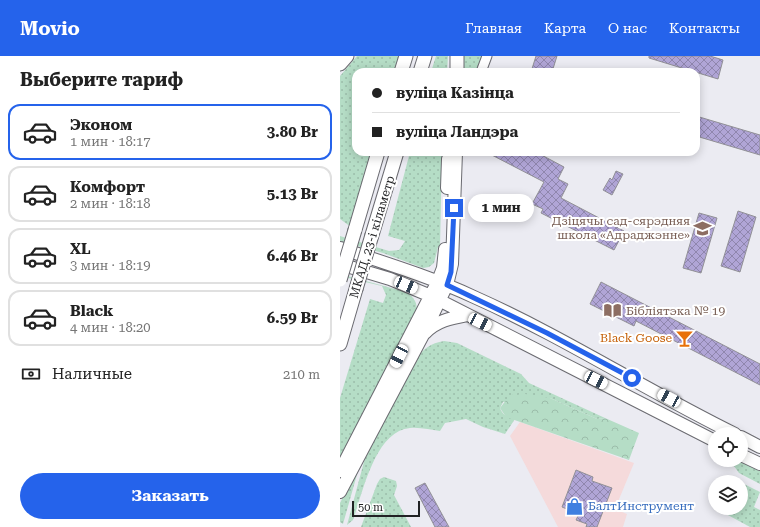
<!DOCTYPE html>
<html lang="ru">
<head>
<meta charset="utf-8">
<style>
  :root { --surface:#fff; --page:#f2f2f2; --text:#222; --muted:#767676; --line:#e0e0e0; --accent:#2563eb }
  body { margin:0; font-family:"Roboto Serif",serif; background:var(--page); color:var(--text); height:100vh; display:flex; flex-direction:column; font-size:15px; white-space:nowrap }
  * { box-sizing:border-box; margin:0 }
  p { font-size:13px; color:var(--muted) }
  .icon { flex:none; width:22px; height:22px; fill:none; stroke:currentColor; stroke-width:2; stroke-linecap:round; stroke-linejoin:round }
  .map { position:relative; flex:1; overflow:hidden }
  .panel { display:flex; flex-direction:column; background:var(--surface); width:340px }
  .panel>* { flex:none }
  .hud { position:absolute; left:12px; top:12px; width:348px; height:88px; border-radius:12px; box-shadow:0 2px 10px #0003; display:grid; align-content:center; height:88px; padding:0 20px; background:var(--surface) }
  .fabs { position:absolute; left:368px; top:371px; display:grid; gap:8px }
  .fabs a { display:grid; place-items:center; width:40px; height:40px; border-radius:50%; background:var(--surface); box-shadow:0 2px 10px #0003; font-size:20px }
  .scale { position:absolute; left:12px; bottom:10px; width:68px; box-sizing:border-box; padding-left:4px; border:2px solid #212224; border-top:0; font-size:11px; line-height:14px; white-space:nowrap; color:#212224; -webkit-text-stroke:3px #fff; paint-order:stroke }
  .end { position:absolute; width:18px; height:18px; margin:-9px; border:5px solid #2563eb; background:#fff; box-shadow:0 0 0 2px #fff }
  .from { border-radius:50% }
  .bubble { position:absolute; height:28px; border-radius:14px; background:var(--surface); box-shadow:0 2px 10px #0003; font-size:13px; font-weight:700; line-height:28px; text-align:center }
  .car { position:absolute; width:12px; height:24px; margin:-12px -6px; border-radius:5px; box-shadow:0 0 3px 1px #0007; background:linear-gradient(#fff 24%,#345 0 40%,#fff 0 76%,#345 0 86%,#fff 0) }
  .hud b { display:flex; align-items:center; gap:14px; height:38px; font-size:15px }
  .hud b+b { border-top:1px solid var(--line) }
  .hud i { width:10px; height:10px; background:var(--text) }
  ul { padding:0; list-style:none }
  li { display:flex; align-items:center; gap:12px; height:56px; margin:0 8px 6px; padding:0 12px; border:2px solid var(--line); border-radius:12px }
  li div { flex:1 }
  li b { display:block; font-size:15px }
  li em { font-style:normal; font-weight:700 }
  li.on { border-color:var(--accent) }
  li>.icon { width:36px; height:36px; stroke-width:1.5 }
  h2 { padding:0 20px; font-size:18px; line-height:48px }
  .pay { display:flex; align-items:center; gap:10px; height:44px; padding:0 20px; font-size:15px }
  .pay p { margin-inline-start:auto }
  .button { display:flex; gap:8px; margin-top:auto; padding:8px 20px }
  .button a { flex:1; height:46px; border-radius:24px; background:var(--accent); color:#fff; font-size:16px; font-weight:700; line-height:46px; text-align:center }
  header { display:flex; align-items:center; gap:24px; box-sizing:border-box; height:56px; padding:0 20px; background:var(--accent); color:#fff }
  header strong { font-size:19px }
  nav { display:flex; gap:22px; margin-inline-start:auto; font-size:14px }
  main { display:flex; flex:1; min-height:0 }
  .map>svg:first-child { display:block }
</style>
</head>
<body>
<header>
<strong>Movio</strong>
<nav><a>Главная</a><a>Карта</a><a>О нас</a><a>Контакты</a></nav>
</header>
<main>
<section class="panel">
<h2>Выберите тариф</h2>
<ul>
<li class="on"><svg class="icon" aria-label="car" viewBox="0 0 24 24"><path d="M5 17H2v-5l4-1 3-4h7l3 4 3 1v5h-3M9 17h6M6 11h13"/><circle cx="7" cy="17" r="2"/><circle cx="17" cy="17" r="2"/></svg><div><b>Эконом</b><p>1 мин · 18:17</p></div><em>3.80 Br</em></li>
<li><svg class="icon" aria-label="car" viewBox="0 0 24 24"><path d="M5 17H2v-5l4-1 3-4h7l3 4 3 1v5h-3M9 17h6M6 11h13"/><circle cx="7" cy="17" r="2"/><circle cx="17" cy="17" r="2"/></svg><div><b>Комфорт</b><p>2 мин · 18:18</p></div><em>5.13 Br</em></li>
<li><svg class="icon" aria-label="car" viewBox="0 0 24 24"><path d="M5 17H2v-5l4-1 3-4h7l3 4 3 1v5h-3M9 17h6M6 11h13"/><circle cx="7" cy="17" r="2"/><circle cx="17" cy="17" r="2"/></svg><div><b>XL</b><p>3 мин · 18:19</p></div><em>6.46 Br</em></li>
<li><svg class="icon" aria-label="car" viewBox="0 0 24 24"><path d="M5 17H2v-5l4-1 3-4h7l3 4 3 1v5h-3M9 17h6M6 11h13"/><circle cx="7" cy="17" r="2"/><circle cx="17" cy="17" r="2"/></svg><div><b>Black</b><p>4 мин · 18:20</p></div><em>6.59 Br</em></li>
</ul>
<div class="pay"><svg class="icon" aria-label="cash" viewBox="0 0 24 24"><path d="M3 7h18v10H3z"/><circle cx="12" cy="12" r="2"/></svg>Наличные<p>210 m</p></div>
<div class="button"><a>Заказать</a></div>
</section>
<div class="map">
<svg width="420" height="471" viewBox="0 0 420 471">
  <defs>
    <pattern id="grass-dots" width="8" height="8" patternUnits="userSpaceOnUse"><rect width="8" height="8" fill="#b5ddc6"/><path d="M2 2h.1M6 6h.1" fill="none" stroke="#9bbdaa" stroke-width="1.8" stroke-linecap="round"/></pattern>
    <pattern id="forest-crowns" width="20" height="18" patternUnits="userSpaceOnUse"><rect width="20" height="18" fill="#b5ddc6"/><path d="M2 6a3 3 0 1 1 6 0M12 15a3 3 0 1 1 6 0" fill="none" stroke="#9bbdaa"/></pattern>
    <pattern id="building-cross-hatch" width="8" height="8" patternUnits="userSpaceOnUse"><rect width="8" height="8" fill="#b0a5d6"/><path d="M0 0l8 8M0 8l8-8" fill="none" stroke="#8f86ad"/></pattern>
  </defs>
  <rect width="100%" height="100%" fill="#ebebf2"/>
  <path fill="#f5dadb" d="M180 366 294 407 275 453 287 458 283 471H218L170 380Z"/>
  <path fill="url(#grass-dots)" d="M17 0H60L55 16H16V96H32L11 171 0 163V20Z
    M96 0H108L107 16H91Z
    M123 0H142L136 16H122Z
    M70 96H102L100 191H98L94 207 89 211 83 212 43 197 0 185V180L49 195 59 194 65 185 48 180Z
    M0 218 66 236C75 242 77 246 77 257L0 408V342L30 243 43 247 46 239 42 230 0 220Z
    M104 285 117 287 181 318 189 327 265 362 257 363 210 342 163 346 160 352C163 360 168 361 175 363L165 378 143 371 126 363 105 367 100 375C91 374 80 371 70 372 35 375 23 436 13 464L7 469 25 402 76 304C82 293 91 287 104 285Z
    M397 404 420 415V428L399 417 394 410Z
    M20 408 3 468 0 466V447Z
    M44 421 56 425 57 430 54 439 71 471H21L37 428 40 423Z
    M402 427 420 436 414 451 420 454V471H410L386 458 390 452H401Z"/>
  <path fill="url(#forest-crowns)" d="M185 338 210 342 257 363 265 362 299 377 289 404 166 361 160 352 170 339Z"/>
  <path fill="url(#building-cross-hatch)" stroke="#919096" d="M196 0H217L212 16H191Z
    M309 0H370L383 4 378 23 309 2Z
    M356 60 420 79V99L356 80Z
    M146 96H196L224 111 218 123 228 128 221 142 284 175 274 194 201 157 203 153 192 148 204 126Z
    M276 115 283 118 272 139 263 134 270 122 272 124Z
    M398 155 416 161 400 216 381 210Z
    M359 157 377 162 361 217 343 212Z
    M261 226 420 308V329L296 265 294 270 250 248Z
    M236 414 253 421 252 425 272 432 257 471H246L247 468 236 464 239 458 222 451Z
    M85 427 109 471H95L75 432Z"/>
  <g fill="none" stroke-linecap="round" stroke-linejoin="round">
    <defs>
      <path id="minor" d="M141 16 147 0"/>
      <path id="major" d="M107 132 108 103 111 96
        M0 192C45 207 91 221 134 241 224 281 307 335 395 378
        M0 208 50 223 91 240 375 385
        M85 277C96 265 111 262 127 259
        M401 381 420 391
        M401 399 420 408
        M0 415 98 225 103 212 105 193
        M0 436 83 279 107 229 112 208 116 96"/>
      <path id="highway" d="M0 8 7 0
        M61 16 66 0
        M80 16 85 0
        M117 16V0
        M15 174 38 96
        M32 179 57 96
        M0 288 16 233"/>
    </defs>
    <use href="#minor" stroke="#6b6b71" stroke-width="11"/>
    <use href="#major" stroke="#6b6b71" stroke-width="14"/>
    <use href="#highway" stroke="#6b6b71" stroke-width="15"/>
    <use href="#minor" stroke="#fff" stroke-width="9"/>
    <use href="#major" stroke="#fff" stroke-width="12"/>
    <use href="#highway" stroke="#fff" stroke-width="13"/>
    <defs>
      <path id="highway-bridge" d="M0 224 15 174
        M16 233 32 179"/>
    </defs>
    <use href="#highway-bridge" stroke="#6b6b71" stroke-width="15" stroke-linecap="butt"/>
    <use href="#highway-bridge" stroke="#fff" stroke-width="13"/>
  </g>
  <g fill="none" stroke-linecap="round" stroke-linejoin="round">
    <path stroke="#2563eb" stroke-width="5" d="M114 152 111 216 107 229 207 277 292 322"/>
  </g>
  <defs>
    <symbol id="school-bare" viewBox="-9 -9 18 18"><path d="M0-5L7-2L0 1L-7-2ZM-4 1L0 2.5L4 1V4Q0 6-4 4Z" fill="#8d6e63" stroke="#fff" stroke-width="2.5" paint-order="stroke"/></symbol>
    <symbol id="library-bare" viewBox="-9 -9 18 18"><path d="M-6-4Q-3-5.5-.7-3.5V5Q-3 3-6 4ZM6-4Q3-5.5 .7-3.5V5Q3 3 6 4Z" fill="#8d6e63" stroke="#fff" stroke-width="2.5" paint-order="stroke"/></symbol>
    <symbol id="bar-bare" viewBox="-9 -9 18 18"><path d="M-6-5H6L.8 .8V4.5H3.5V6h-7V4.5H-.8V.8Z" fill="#e8710a" stroke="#fff" stroke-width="2.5" paint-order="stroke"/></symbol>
    <symbol id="shop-bare" viewBox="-9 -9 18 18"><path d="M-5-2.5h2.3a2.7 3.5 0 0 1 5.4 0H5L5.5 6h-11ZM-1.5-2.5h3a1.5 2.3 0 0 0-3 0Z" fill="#3f7fe0" stroke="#fff" stroke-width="2.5" paint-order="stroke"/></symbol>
  </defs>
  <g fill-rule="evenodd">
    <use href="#school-bare" x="350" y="160" width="25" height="25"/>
    <use href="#library-bare" x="260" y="242" width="25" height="25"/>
    <use href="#bar-bare" x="332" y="270" width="25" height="25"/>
    <use href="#shop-bare" x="222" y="438" width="25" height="25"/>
  </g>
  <g text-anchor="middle" stroke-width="4" stroke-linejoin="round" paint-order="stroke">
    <g font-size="12" fill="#785e54" stroke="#fff" text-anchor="end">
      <text x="350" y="169">Дзіцячы сад-сярэдняя<tspan x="350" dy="14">школа «Адраджэнне»</tspan></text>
      <text x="286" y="259" text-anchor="start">Бібліятэка № 19</text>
    </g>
    <g font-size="12" fill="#212224" stroke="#fff">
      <text transform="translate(32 181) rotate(-73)" y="4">МКАД, 23-і кіламетр</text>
    </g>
    <g font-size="12" fill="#c56008" stroke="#fff" text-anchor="end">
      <text x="332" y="286">Black Goose</text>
    </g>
    <g font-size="12" fill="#366cbe" stroke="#fff" text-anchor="start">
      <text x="248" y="454">БалтИнструмент</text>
    </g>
  </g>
</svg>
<div class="fabs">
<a><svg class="icon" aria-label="locate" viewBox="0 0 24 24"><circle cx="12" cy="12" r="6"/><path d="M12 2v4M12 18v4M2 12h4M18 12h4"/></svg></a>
<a><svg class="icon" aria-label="layers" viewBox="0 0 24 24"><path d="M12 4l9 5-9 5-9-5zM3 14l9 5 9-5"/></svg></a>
</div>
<div class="scale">50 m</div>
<i class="end from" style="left:292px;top:322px"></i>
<i class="end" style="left:114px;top:152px"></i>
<div class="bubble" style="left:128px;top:138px;width:66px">1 мин</div>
<i class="car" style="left:66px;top:229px;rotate:113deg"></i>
<i class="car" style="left:140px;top:266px;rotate:116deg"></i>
<i class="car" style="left:59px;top:300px;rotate:207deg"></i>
<i class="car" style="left:256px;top:324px;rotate:117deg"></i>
<i class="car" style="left:329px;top:342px;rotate:298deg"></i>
<div class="hud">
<b><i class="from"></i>вуліца Казінца</b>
<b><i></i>вуліца Ландэра</b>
</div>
</div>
</main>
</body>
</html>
